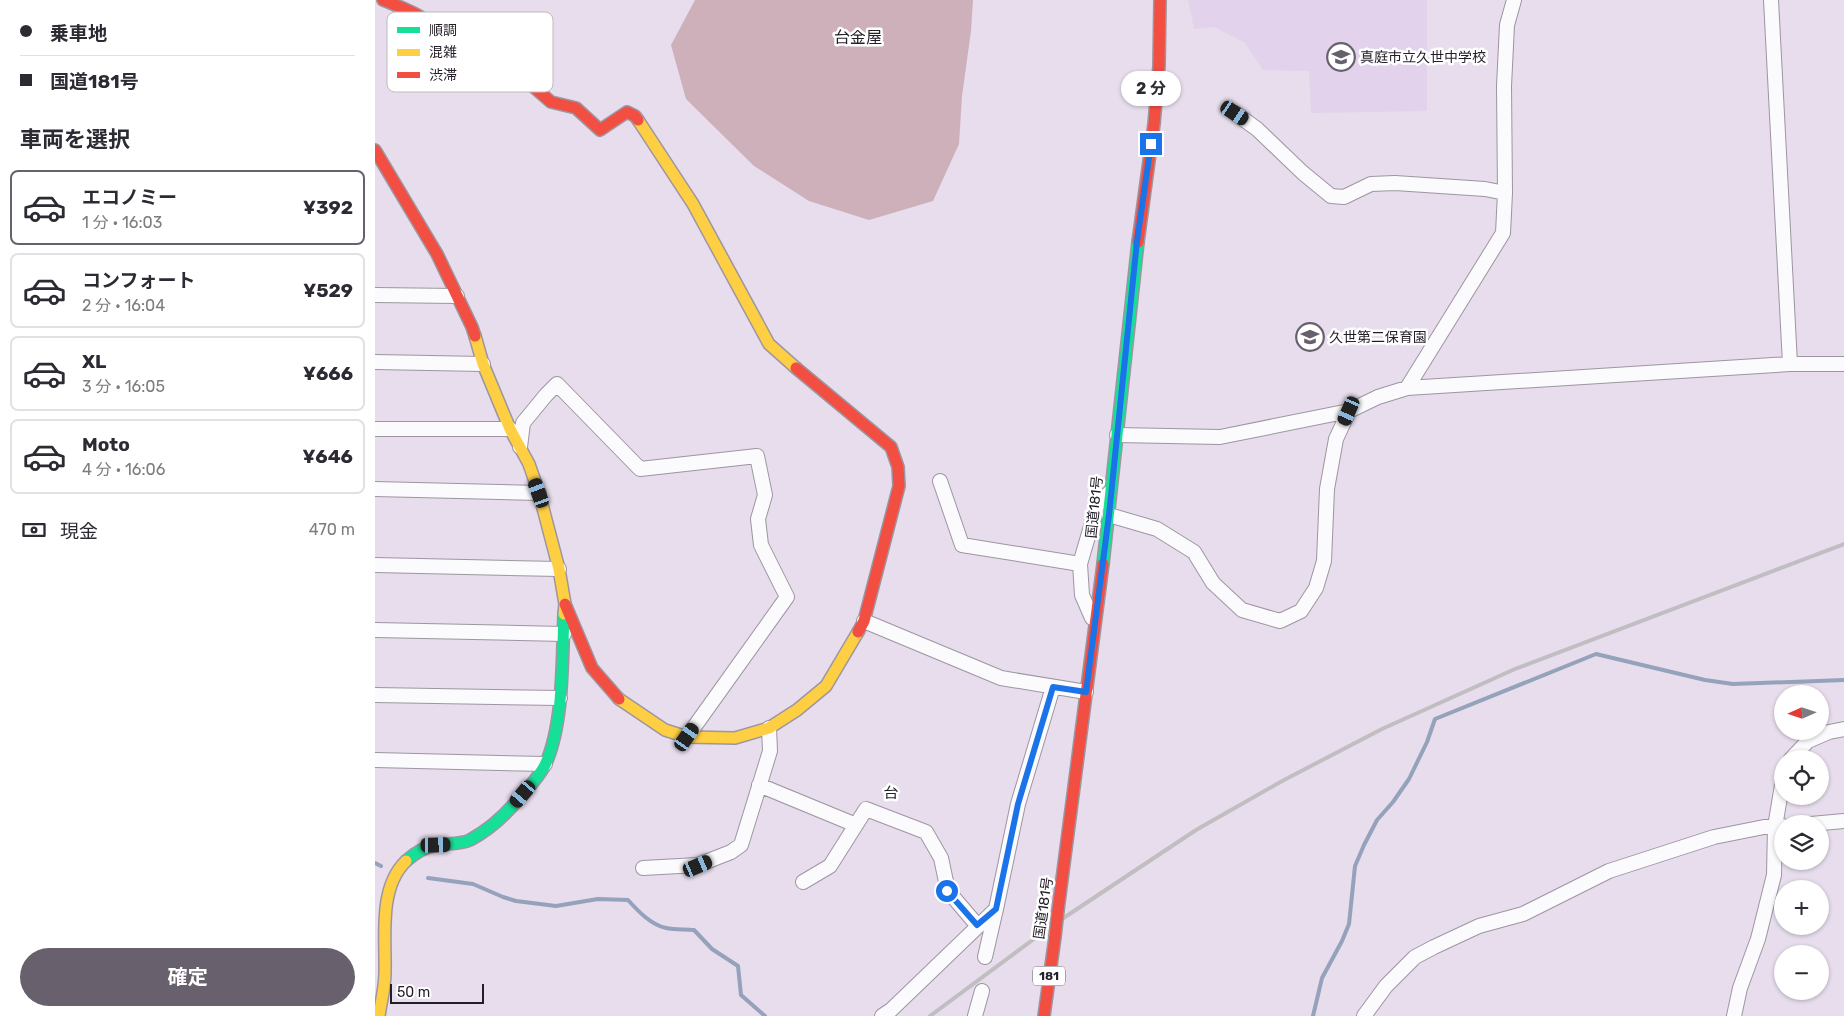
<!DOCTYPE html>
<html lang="ja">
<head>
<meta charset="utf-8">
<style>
  :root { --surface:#fff; --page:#f7f7f7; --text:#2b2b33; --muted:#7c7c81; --line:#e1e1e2; --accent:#68606c }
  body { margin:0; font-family:Rubik,"Noto Sans JP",sans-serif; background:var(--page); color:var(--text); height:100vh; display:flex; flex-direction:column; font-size:19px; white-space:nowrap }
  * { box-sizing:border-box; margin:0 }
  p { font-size:16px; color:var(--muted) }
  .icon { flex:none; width:28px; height:28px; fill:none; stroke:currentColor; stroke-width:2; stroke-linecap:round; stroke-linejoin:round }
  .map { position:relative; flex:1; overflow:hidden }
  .drawer { display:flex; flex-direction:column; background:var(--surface); width:375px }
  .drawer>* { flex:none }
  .guide { display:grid; align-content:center; height:110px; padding:0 20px; background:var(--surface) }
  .needle { width:32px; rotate:267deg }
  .controls { position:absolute; left:1399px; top:685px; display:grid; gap:10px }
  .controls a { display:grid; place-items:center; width:55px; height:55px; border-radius:50%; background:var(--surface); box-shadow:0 1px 4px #0004; font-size:25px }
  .scale { position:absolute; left:15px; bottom:12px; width:94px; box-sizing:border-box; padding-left:5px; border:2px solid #231d27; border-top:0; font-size:14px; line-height:18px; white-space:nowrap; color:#231d27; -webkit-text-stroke:4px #fff; paint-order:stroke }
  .end { position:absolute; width:22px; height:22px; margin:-11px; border:6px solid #1a73e8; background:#fff; box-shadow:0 0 0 2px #fff }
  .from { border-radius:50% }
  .bubble { position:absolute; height:35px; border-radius:18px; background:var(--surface); box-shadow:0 1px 4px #0004; font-size:16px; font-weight:700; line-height:35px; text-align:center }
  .car { position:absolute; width:15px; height:30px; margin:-15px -8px; border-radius:6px; box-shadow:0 0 4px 1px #0007; background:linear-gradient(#222 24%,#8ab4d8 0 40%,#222 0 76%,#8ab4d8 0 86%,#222 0) }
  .guide b { display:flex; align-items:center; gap:18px; height:48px; font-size:19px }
  .guide b+b { border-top:1px solid var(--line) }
  .guide i { width:12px; height:12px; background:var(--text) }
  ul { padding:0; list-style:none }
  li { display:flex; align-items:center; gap:15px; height:75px; margin:0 10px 8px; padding:0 10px; border:2px solid var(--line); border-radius:8px }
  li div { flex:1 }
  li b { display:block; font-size:19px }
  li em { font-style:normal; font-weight:700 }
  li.current { border-color:var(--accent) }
  li>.icon { width:45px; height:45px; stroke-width:1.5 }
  h2 { padding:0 20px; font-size:22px; line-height:60px }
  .pay { display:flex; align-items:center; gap:12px; height:55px; padding:0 20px; font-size:19px }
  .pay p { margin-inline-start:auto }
  .cta { display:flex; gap:10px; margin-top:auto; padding:10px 20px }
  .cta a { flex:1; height:58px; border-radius:30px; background:var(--accent); color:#fff; font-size:20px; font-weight:700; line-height:58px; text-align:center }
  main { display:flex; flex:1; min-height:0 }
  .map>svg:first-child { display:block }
</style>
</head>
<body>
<main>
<section class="drawer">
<div class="guide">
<b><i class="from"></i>乗車地</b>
<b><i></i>国道181号</b>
</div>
<h2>車両を選択</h2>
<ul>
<li class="current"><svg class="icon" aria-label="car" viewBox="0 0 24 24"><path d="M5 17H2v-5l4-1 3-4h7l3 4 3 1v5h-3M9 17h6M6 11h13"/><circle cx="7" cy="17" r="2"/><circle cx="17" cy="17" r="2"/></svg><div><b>エコノミー</b><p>1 分 · 16:03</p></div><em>¥392</em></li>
<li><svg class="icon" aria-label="car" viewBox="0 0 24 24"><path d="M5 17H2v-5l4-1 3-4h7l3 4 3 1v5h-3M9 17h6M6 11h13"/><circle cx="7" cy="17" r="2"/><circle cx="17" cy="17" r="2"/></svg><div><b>コンフォート</b><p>2 分 · 16:04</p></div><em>¥529</em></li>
<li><svg class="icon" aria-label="car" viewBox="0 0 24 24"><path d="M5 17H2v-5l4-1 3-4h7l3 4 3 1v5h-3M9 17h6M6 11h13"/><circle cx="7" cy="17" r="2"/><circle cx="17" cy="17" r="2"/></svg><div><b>XL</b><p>3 分 · 16:05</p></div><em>¥666</em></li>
<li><svg class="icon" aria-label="car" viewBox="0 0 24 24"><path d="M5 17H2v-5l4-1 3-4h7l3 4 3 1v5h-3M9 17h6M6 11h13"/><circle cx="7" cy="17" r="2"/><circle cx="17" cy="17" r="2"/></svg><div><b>Moto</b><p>4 分 · 16:06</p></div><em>¥646</em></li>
</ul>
<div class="pay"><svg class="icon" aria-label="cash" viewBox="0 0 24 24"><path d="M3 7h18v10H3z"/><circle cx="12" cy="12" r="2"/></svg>現金<p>470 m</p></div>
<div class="cta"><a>確定</a></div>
</section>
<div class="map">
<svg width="1469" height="1016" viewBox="0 0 1469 1016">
  <rect width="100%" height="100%" fill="#e7ddec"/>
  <path fill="#e2d2eb" d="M813 0H1052V111L936 113 934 71 888 70 870 43 839 27 819 29Z"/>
  <path fill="#cdb0b9" d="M320 0H598L596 31 587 96 584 144 558 201 494 220 434 201 379 166 311 99 296 45Z"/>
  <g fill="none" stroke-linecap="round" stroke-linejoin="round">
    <path stroke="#94a2bb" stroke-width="4" d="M0 863 6 866
      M53 878 98 884 128 897 141 901 181 906 223 899 253 900C263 911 276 925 291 928 300 930 310 929 319 930L337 949 363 966 366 995 390 1016
      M938 1016 947 978 967 941 974 924 980 866 989 845 1002 820 1018 802 1034 779 1052 742 1060 719 1221 654 1330 680 1358 684 1469 680"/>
    <defs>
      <path id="street" d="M1396 0 1415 364
        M860 113 882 129 928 173 956 196 969 197 996 184 1020 183 1110 189 1130 193
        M0 295 82 296
        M0 362 108 364
        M1032 388 1128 233 1130 193 1129 86 1132 25 1139 0
        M0 429H135
        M742 435 845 437 974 411 1003 397 1032 388 1415 364H1469
        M145 447 148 423 171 395 182 384 265 469 382 456 390 495 383 519 386 545 412 597 312 737
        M565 481 587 545 705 564
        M0 489 164 493
        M734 515 782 529 819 552 838 583 867 610 905 621 926 611 941 588 949 561 952 489 961 439 974 411
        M0 565 184 569
        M717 618 707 595 705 564 722 506 734 493
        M489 621 626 678 711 692
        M0 630 189 634
        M0 695 185 698
        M1416 759 1433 741 1454 732 1469 729
        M0 760 170 764
        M384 785 481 825
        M1436 824 1469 821
        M268 868 323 865 356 852 366 845 395 751 394 728
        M428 882 455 866 491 809 551 832 566 858 573 891 602 925
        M610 957 621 909
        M507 1016 516 1010 621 909 643 804 678 687
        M600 1016 607 991
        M989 1016 1011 986 1040 957 1059 947 1104 926 1148 914 1234 871 1339 837 1389 827 1408 826
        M1359 1016 1365 988 1383 939 1399 875 1400 827 1408 779"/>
      <path id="fast" d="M728 564 763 242
        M31 861C40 853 49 847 61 845 72 843 84 845 95 840 112 831 129 816 142 801 152 790 163 778 170 765 189 725 187 658 189 614"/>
      <path id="slow" d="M263 120 318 204 394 344 421 368
        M100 336 108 364 135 429 154 464 164 493 184 569 190 604 189 614
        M244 699 290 730 312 737 360 738 394 728 422 710 451 686 483 632
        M4 1016C6 1002 10 987 10 973 11 938 3 888 31 861"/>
      <path id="jam" d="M8 0C25 7 43 13 57 25 78 43 82 67 112 73L130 62 176 102 201 108 225 130 252 112 260 116 263 120
        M0 150 62 254 97 327 100 336
        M763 242 779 124 784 66 785 0
        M421 368 516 447 523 467 524 486 489 621 483 632
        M190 604 217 668 244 699
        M683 910 728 564
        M669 1016 680 937"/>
    </defs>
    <use href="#street" stroke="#9d96a1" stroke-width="16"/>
    <use href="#fast" stroke="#9d96a1" stroke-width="14"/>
    <use href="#slow" stroke="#9d96a1" stroke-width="14"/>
    <use href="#jam" stroke="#9d96a1" stroke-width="14"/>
    <use href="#street" stroke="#fbfafc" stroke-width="14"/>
    <use href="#fast" stroke="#16e098" stroke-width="11"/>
    <use href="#slow" stroke="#ffcf43" stroke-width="11"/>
    <use href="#jam" stroke="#f24e42" stroke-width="11"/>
    <path stroke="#c1bec2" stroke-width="4" d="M555 1016 675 927 821 830 909 780 1007 729 1140 669 1469 544"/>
    <defs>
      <path id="jam-bridge" d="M680 937 683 910"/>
    </defs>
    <use href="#jam-bridge" stroke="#9d96a1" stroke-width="14" stroke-linecap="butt"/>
    <use href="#jam-bridge" stroke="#f24e42" stroke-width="11"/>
  </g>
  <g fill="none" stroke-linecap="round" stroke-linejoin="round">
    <path stroke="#1a73e8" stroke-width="6" d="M572 891 602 925 621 909 643 804 678 687 711 692 734 515 762 241 776 144"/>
  </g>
  <defs>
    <symbol id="school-ring" viewBox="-11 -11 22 22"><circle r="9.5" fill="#fff" stroke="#68606c" stroke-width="1.5"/><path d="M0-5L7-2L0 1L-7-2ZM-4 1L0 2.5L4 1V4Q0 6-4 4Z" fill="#68606c"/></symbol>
  </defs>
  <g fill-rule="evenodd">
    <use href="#school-ring" x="950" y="41" width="32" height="32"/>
    <use href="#school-ring" x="919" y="321" width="32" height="32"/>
  </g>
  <g text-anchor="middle" stroke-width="5" stroke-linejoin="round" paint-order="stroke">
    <rect fill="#fff" stroke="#656168" stroke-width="1" x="658" y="966.5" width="32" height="19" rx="4"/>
    <g font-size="12" font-weight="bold" fill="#231d27">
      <text x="674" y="980">181</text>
    </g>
    <g font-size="14" fill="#231d27" stroke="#fff" text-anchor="start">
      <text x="985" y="62">真庭市立久世中学校</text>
      <text x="954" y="342">久世第二保育園</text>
    </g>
    <g font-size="14" fill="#231d27" stroke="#fff">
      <text transform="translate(719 507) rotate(-84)" y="5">国道181号</text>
      <text transform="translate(668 908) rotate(-82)" y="5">国道181号</text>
    </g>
    <g font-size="15" fill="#231d27" stroke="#fff">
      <text x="516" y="798">台</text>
    </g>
    <g font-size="16" fill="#231d27" stroke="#fff">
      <text x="483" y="43">台金屋</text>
    </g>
  </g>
  <rect x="12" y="12" width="166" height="80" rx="8" fill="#fff" stroke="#bdbbbe" stroke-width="1"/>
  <rect x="22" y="27" width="23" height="6" fill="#16e098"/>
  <rect x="22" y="49" width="23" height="7" fill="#ffcf43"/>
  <rect x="22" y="72" width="23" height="6" fill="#f24e42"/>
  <g font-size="14" fill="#231d27">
    <text x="54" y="35">順調</text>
    <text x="54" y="57">混雑</text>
    <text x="54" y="80">渋滞</text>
  </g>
</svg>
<div class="controls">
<a><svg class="needle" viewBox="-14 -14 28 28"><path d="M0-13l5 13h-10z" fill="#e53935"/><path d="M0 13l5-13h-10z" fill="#7c7c81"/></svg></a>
<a><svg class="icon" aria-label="locate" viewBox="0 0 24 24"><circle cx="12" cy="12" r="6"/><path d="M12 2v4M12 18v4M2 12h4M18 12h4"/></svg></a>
<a><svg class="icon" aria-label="layers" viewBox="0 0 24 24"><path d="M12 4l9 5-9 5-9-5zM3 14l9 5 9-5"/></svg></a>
<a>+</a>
<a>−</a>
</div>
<div class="scale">50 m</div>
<i class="end from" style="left:572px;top:891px"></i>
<i class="end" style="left:776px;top:144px"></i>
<div class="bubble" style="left:746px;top:71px;width:60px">2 分</div>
<i class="car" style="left:860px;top:113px;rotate:124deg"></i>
<i class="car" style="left:974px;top:411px;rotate:204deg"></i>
<i class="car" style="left:164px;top:493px;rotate:340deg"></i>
<i class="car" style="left:312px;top:737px;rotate:35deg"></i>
<i class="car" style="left:148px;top:794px;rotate:220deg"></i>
<i class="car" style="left:61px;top:845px;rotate:89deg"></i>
<i class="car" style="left:323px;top:866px;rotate:67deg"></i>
</div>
</main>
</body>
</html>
